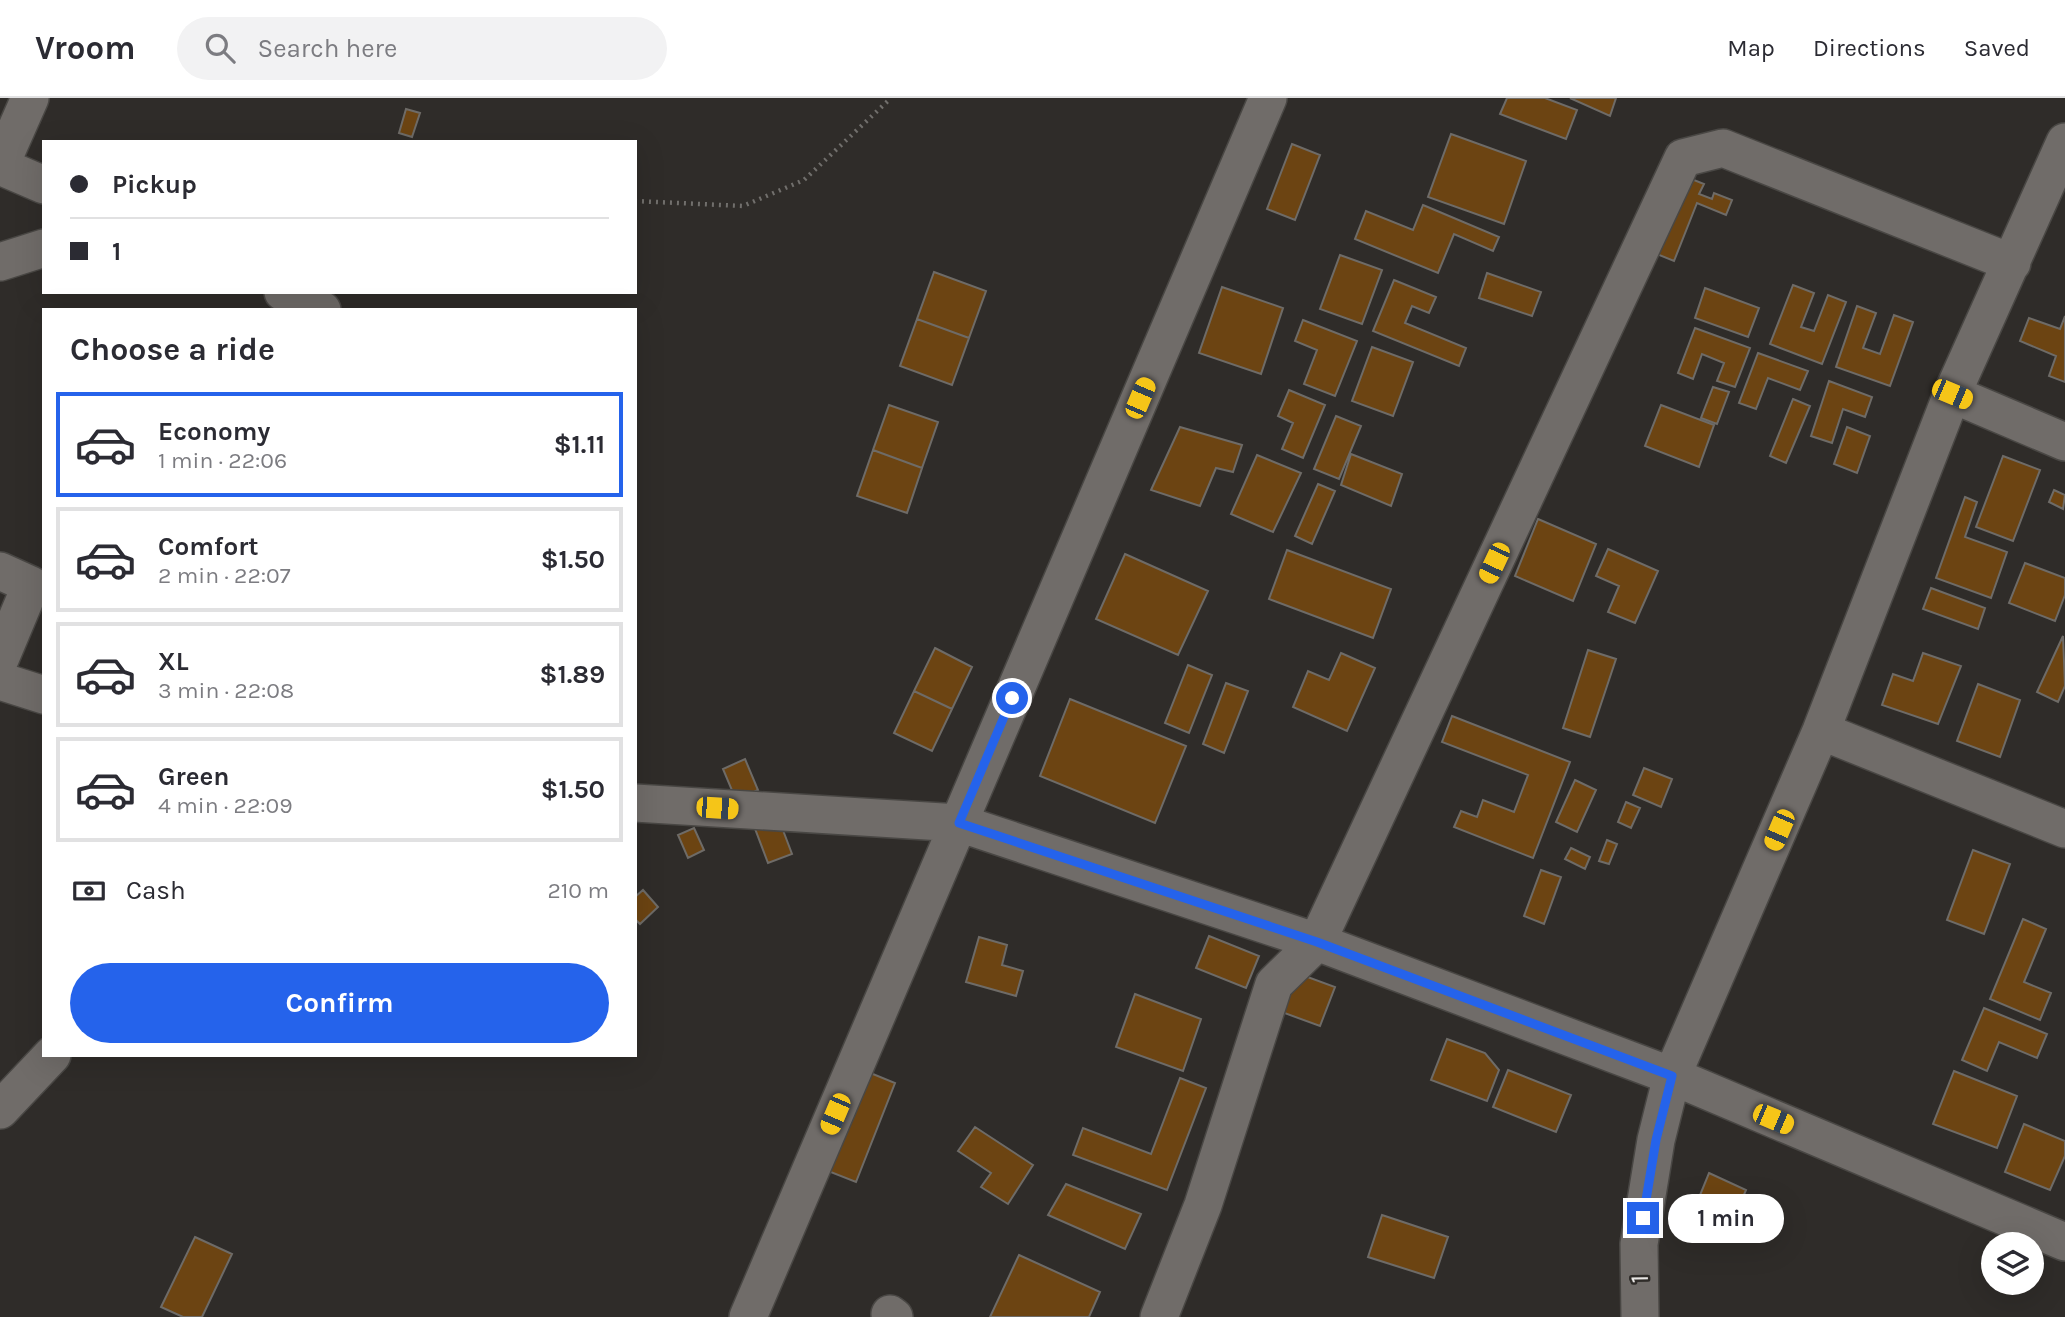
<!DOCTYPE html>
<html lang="en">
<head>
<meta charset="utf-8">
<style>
  :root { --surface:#fff; --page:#f2f2f3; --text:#2b2b33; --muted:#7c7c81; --line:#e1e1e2; --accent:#2563eb }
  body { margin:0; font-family:Karla,sans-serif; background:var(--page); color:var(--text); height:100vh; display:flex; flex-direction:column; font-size:26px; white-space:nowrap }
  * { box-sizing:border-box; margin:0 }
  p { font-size:23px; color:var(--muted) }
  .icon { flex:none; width:38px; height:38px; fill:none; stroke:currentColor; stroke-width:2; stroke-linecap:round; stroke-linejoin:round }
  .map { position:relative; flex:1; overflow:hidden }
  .drawer { position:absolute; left:42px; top:210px; width:595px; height:749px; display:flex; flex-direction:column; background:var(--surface); border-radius:0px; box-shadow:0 7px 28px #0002 }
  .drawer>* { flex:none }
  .banner { position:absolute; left:42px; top:42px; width:595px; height:154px; border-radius:0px; box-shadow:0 7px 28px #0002; display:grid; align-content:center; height:154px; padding:0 28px; background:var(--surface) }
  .buttons { position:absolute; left:1981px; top:1134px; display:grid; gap:14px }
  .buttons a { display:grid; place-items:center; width:63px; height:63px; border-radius:50%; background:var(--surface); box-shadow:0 7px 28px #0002; font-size:35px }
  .end { position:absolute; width:32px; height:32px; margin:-16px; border:9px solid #2563eb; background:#fff; box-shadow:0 0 0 4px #fff }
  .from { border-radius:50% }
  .bubble { position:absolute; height:49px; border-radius:24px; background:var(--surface); box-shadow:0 7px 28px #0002; font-size:23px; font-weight:700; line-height:49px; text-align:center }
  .car { position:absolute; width:21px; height:42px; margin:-21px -10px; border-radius:9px; box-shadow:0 0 5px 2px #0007; background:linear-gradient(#f5c518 24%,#345 0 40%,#f5c518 0 76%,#345 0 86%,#f5c518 0) }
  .banner b { display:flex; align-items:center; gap:24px; height:66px; font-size:26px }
  .banner b+b { border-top:2px solid var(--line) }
  .banner i { width:18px; height:18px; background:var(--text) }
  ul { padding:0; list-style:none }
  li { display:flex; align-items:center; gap:21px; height:105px; margin:0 14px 10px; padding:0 14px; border:4px solid var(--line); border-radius:0px }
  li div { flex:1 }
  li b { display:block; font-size:26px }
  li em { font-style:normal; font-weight:700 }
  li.active { border-color:var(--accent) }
  li>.icon { width:63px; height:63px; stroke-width:1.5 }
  h2 { padding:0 28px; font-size:32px; line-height:84px }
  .pay { display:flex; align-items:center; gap:18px; height:77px; padding:0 28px; font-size:26px }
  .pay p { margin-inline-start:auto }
  .button { display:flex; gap:14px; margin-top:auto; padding:14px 28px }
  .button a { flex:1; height:80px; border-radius:42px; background:var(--accent); color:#fff; font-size:28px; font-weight:700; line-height:80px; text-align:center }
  header { display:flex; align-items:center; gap:42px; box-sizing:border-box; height:98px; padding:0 35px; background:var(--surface); border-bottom:2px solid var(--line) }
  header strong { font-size:33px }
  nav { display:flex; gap:38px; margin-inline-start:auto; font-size:24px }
  .search { width:490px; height:63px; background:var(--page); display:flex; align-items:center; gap:18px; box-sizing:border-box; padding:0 24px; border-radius:38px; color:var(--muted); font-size:26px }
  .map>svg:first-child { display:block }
</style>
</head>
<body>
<header>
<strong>Vroom</strong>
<div class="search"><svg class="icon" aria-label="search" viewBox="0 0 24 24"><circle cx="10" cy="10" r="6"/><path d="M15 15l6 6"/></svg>Search here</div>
<nav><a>Map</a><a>Directions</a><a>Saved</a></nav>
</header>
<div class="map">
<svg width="2065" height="1219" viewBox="0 0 2065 1219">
  <rect width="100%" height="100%" fill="#2f2c29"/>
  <path fill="#6c4412" stroke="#6e6b67" stroke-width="2" d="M1507 0H1545L1577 12 1566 41 1500 16Z
    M1570 0H1616L1610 18Z
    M406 11 420 15 412 39 399 35Z
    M1451 36 1526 63 1504 126 1428 99Z
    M1292 46 1320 57 1295 122 1267 111Z
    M1679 76 1704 86 1699 96 1712 101 1714 95 1732 102 1726 117 1697 105 1674 163 1647 152Z
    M1423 107 1499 139 1493 153 1454 136 1438 175 1355 141 1366 113 1413 132Z
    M1340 157 1382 172 1362 226 1320 211Z
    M934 174 986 193 969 240 917 221Z
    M1487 175 1541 194 1532 218 1479 200Z
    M1394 182 1436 199 1429 215 1412 208 1405 225 1466 250 1459 268 1373 233Z
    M1793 187 1814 195 1801 229 1814 233 1828 197 1846 204 1822 266 1770 246Z
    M1222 189 1283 210 1261 276 1199 255Z
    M1705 190 1759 210 1748 239 1695 220Z
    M1857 208 1876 215 1863 250 1880 256 1894 217 1913 224 1890 288 1836 269Z
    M2065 218V284L2049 278 2056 258 2020 243 2029 220 2060 231Z
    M917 221 969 240 952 287 900 268Z
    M1303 222 1357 243 1335 298 1304 286 1317 252 1295 243Z
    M1695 230 1750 250 1735 289 1717 283 1724 265 1702 256 1693 281 1678 275Z
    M1372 249 1413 264 1393 318 1352 303Z
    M1758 255 1808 273 1800 292 1768 280 1756 311 1739 305Z
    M1829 283 1872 299 1865 319 1843 311 1832 345 1811 338Z
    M1713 289 1729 294 1717 326 1701 320Z
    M1289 292 1325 307 1303 360 1282 351 1293 325 1278 318Z
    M1793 301 1810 308 1786 365 1770 358Z
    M889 307 938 324 922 370 873 352Z
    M1661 307 1714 327 1699 369 1645 348Z
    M1336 318 1361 328 1339 381 1314 371Z
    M1180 329 1242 347 1233 374 1216 370 1200 408 1151 392Z
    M1847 329 1870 338 1857 375 1834 366Z
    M873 352 922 370 907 415 857 398Z
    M1351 356 1402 376 1391 408 1341 387Z
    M1257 357 1301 375 1273 434 1231 416Z
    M2003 358 2040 372 2013 443 1976 429Z
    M1318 386 1335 393 1312 446 1295 438Z
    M2054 392 2065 397 2063 411 2049 404Z
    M1965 399 1977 404 1965 439 2007 454 1991 500 1936 480Z
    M1538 421 1596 446 1573 503 1515 478Z
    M1608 451 1658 473 1635 525 1608 514 1619 488 1596 478Z
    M1287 452 1391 491 1373 540 1269 501Z
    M1125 456 1208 493 1178 557 1096 521Z
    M2025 465 2065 480V497L2055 523 2009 505Z
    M1931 490 1985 510 1978 531 1923 511Z
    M2063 538 2065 588 2058 604 2037 594Z
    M935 550 972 569 952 611 914 593Z
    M1588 552 1616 561 1590 639 1563 630Z
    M1341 555 1375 570 1347 633 1293 609 1308 573 1329 582Z
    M1923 555 1961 568 1938 626 1882 607 1893 576 1913 583Z
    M1188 567 1212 577 1189 635 1165 625Z
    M1226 585 1248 593 1224 655 1203 646Z
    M1978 586 2020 602 2000 659 1957 643Z
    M914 593 952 611 932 653 894 635Z
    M1070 601 1186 648 1155 725 1040 678Z
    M1452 618 1570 664 1533 760 1454 729 1461 713 1477 719 1483 702 1514 714 1528 677 1442 644Z
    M745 661 758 692 736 702 723 671Z
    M1644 670 1672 681 1661 709 1633 697Z
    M1575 682 1596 692 1577 734 1556 724Z
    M1626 704 1640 710 1631 730 1618 724Z
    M778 719 792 756 768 765 754 728Z
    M694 730 704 752 688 760 678 737Z
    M1607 742 1617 746 1609 766 1599 763Z
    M1571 750 1590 759 1585 771 1565 761Z
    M1973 752 2010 766 1984 836 1947 822Z
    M1541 772 1561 779 1544 826 1524 818Z
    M643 792 658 809 640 826 635 821V799Z
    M2023 821 2046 831 2024 884 2051 895 2040 922 1990 901Z
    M1209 838 1259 858 1246 890 1196 870Z
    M979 839 1007 847 1002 867 1023 873 1016 898 966 884Z
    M1294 874 1335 889 1320 928 1279 913Z
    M1135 896 1201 921 1183 973 1116 949Z
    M1984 910 2047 936 2037 960 1999 944 1987 973 1962 962Z
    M1447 941 1485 955 1499 972 1487 1003 1431 982Z
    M1508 972 1571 997 1556 1034 1493 1009Z
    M1954 973 2017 998 1997 1050 1933 1026Z
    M868 974 895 985 856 1084 828 1073Z
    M1180 980 1206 990 1167 1092 1073 1057 1083 1030 1151 1056Z
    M2024 1026 2065 1043V1058L2050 1092 2005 1074Z
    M975 1029 1033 1067 1008 1106 981 1089 991 1075 958 1053Z
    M1709 1075 1746 1092 1735 1118 1698 1102Z
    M1066 1086 1141 1116 1125 1151 1048 1117Z
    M1382 1117 1448 1139 1434 1180 1368 1159Z
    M195 1139 232 1156 202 1219H183L161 1209Z
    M1019 1157 1100 1194 1089 1219H990Z"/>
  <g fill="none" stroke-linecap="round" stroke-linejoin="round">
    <defs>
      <path id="minor" d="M0 68 30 0
        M0 68 44 87
        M0 164 44 150
        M283 194 322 212
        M1952 296 2065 344
        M0 473 31 487 0 561
        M0 583 44 597
        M1821 633 2065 731
        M635 705 959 725 1317 844 1672 978 2065 1144
        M0 1012 52 957
        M890 1216 894 1219
        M748 1219 1268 0
        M1159 1219 1203 1107 1274 886 1317 844 1683 60 1723 50 2012 165
        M1640 1219 1639 1146 1656 1042 1672 978 1821 633 1952 296 2065 44"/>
    </defs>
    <use href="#minor" stroke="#494744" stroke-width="40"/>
    <path stroke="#716f6c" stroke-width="4.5" stroke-dasharray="2 5" stroke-linecap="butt" d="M635 103 743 108 804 82 891 0"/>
    <use href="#minor" stroke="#706c69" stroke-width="37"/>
  </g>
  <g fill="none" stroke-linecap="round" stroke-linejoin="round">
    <path stroke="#2563eb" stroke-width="9" d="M1012 600 959 725 1317 844 1672 978 1656 1042 1643 1120"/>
  </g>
  <g text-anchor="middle" stroke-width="5" stroke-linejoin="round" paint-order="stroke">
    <g font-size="26" fill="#e8e6e4" stroke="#2f2c29">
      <text transform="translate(1639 1181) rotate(-91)" y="9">1</text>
    </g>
  </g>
</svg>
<div class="buttons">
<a><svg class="icon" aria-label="layers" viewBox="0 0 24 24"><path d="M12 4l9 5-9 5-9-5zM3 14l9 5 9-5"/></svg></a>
</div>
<i class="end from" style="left:1012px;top:600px"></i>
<i class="end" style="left:1643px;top:1120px"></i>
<div class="bubble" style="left:1668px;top:1096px;width:116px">1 min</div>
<i class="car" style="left:1952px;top:296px;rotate:113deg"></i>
<i class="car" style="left:1140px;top:300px;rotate:23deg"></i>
<i class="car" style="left:1494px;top:465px;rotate:205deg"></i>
<i class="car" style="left:717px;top:710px;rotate:94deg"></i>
<i class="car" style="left:1779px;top:732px;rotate:203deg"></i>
<i class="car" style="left:835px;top:1016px;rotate:203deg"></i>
<i class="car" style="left:1773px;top:1021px;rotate:113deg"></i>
<div class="banner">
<b><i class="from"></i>Pickup</b>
<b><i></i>1</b>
</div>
<section class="drawer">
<h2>Choose a ride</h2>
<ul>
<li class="active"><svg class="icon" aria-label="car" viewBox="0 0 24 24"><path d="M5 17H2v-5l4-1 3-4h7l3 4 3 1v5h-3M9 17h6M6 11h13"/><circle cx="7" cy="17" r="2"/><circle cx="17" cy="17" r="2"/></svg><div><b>Economy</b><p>1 min · 22:06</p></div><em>$1.11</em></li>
<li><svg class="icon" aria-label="car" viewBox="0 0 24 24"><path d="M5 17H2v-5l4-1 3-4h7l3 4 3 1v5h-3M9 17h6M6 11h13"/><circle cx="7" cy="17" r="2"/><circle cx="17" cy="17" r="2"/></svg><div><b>Comfort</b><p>2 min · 22:07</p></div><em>$1.50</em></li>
<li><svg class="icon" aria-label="car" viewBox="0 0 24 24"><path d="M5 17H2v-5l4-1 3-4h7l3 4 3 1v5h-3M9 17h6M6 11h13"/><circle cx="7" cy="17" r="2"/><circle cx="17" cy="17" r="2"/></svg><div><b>XL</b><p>3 min · 22:08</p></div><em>$1.89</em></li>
<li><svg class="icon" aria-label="car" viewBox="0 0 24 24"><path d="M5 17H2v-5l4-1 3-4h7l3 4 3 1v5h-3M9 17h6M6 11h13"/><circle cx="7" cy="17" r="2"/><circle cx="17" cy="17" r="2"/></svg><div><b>Green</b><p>4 min · 22:09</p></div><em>$1.50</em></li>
</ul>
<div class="pay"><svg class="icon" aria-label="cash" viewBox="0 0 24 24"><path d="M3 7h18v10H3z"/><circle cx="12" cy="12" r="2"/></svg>Cash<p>210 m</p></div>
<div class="button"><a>Confirm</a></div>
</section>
</div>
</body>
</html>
